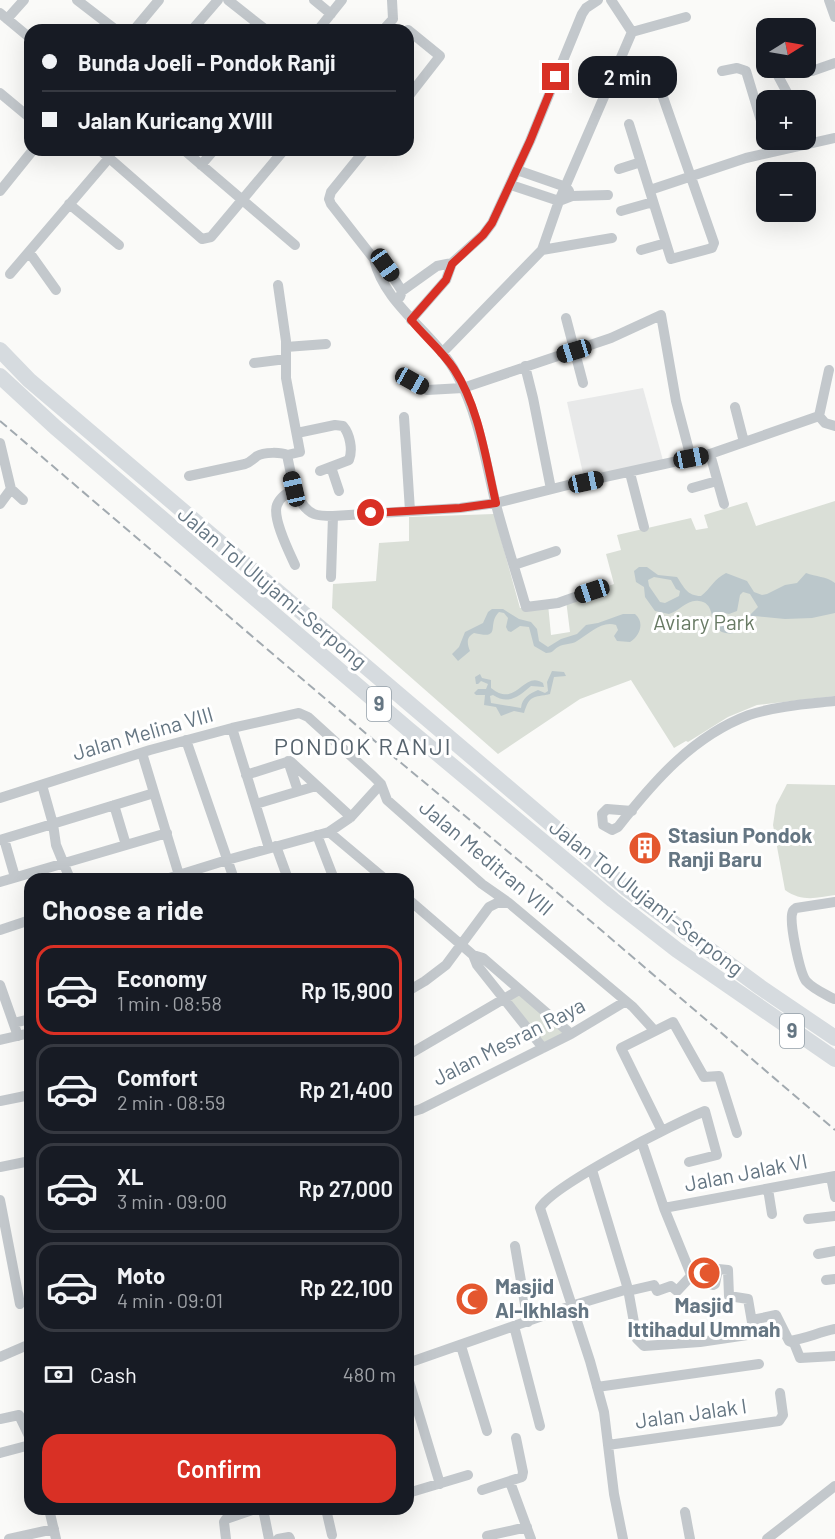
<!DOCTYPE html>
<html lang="en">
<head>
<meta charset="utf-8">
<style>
  :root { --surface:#171b24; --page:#242831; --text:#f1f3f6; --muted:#9ea1a6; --line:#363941; --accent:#d93025 }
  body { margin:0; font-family:Barlow,sans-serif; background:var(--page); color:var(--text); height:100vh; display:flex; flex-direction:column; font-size:22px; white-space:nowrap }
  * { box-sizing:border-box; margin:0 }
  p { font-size:20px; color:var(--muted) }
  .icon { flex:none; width:33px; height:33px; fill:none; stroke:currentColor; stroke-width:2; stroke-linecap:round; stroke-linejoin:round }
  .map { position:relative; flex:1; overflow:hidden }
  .sheet { position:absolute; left:24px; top:873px; width:390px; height:642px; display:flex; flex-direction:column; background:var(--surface); border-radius:18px; box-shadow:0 6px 24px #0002 }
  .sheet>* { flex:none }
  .banner { position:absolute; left:24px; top:24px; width:390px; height:132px; border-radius:18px; box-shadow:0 6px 24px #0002; display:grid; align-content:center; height:132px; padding:0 18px; background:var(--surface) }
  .needle { width:39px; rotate:79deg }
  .fabs { position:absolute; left:756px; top:18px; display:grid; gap:12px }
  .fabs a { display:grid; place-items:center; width:60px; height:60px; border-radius:12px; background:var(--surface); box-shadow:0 6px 24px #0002; font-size:30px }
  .end { position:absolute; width:27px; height:27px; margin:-14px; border:8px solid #d93025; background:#fff; box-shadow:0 0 0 3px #fff }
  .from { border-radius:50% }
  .bubble { position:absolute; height:42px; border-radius:18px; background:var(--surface); box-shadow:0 6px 24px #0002; font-size:20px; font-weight:600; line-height:42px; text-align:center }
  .car { position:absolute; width:18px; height:36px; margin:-18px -9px; border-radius:8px; box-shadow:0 0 4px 2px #0007; background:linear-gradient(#222 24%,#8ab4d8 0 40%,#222 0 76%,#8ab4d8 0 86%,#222 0) }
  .banner b { display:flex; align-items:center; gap:21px; height:57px; font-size:22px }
  .banner b+b { border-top:2px solid var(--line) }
  .banner i { width:15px; height:15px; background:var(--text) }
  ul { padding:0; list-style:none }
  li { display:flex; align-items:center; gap:18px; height:90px; margin:0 12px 9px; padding:0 6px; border:3px solid var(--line); border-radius:18px }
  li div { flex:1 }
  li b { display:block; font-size:22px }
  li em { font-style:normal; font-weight:600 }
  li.on { border-color:var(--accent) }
  li>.icon { width:54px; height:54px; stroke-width:1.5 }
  h2 { padding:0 18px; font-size:27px; line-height:72px }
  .pay { display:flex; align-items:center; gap:15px; height:66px; padding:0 18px; font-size:22px }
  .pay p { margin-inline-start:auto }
  .button { display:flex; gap:12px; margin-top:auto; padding:12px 18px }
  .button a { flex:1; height:69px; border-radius:18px; background:var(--accent); color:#fff; font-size:24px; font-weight:600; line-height:69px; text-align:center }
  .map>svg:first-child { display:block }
</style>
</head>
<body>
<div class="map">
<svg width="835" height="1539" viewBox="0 0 835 1539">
  <rect width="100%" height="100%" fill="#fafaf8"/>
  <path fill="#e8e9e9" d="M643 388 664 464 584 478 567 402Z"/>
  <path fill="#dadfd7" d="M835 501V696L757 705 728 717 688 742 686 741 674 748 631 680 580 699 498 754 332 608 333 584 376 581 379 543 409 541V517L494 514 520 608 548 604 551 635 570 632 566 600 614 584 606 554 621 550 617 535 691 518 696 530 708 528 704 515 747 502 756 526Z
    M787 784 835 785V895C816 898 802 902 785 890L773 825 776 805Z
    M519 993 568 1034 544 1045 508 999Z"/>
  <path fill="#bbc7cb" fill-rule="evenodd" d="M639 567H647L658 575 677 577C684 587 687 596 701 596 711 588 714 579 726 573L747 581 754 592 762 595 767 594 785 585 797 583 806 573C816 577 826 576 835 583V613L812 618 785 619 755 616C751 620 749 624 746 627 738 634 723 637 716 627 710 618 714 603 699 601 687 599 680 611 669 614L655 611 645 597 644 587 636 582 634 571ZM654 577 671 580 676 589 680 591 679 596 665 603 660 602 649 586 648 580ZM743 592 750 594 758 607C748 617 739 627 722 624L721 612 729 614 737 611 740 595Z
    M492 609H503L519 619 531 622 537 629 539 641 548 647 561 639 577 634 586 625 598 623 623 614H635C645 622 640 636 630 642L617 641 614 636 618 630 616 625C602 620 589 634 577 641 572 645 564 643 558 647 553 650 553 653 546 653L534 646 529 627 520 626 511 632 508 631 506 627 508 618 504 613 499 612C486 625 503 640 474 633 466 637 467 644 470 651L458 661 452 654 459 647 465 632 483 623 488 612Z
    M552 671 564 672 566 676 554 677 550 694C533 698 530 694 524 713L514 711 501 716 496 707 484 705 485 695H476L474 693 478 689H486L488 684 481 681 478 684H476L475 677 480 674 482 678 491 680V688C517 709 523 670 543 683L544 687 531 686C520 695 509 706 493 695L490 696 491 703 521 708C522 698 529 694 538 690L545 693 548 691 547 682Z"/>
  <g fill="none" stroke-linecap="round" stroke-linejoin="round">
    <path stroke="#c3c8cc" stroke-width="10" d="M77 0 116 30
      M228 0 266 30
      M314 0 331 14
      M611 0 632 32
      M829 0 835 17
      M0 13 30 38
      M7 19 24 0
      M134 30 159 0
      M192 30 218 0
      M318 30 342 0
      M383 30 393 19 392 0
      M408 30 440 56 408 97
      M722 71 737 68 746 71 766 137
      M812 71 835 63
      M776 72 791 100
      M0 93 30 118
      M629 124 671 259 712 248 714 243 657 80
      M806 132 811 143
      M100 150 202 239 211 237 284 150
      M184 150 295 245
      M365 150 331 192 329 199 331 204 374 259 385 265 402 291
      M201 165 214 150
      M619 169 641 162
      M517 170 566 187 569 191
      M511 185 559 201 572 196 608 195
      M650 190 746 158 835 138
      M0 191 33 150
      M69 204 119 245
      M621 211 653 202
      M542 250 612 238
      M641 250 666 243
      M29 252 56 290
      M374 259C385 306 434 332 456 373 478 413 485 458 495 501 504 536 516 572 526 607L558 603 592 591
      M10 274 109 158
      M400 297 402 291 437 266 452 263
      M566 318 583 383
      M411 320 446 280 452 263 483 235 492 223 530 141 582 14 586 8 598 0
      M286 347 326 344
      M442 353 542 250 559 201 632 32 686 17
      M254 363 286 359
      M525 366 533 398 551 489
      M400 379 412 381 427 390 463 388 611 338 661 315 676 401 691 458
      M735 407 744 442
      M819 416 829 370
      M404 417 410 511
      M297 433 335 425 343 426C350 434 353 450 349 460L320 471
      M0 443 11 489
      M710 454 724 504
      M287 455C291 473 295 506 314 514 319 516 326 516 333 516L460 508 496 503 568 485 710 454 819 416 825 423 835 426
      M331 467 339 491
      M630 473 644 527
      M189 476 245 464C251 462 253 459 257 456 264 452 281 452 287 455L300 452 286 378V341L278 285
      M692 488 717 481
      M294 489C287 493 280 497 277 505 272 518 289 552 295 565
      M0 504 11 489 23 500
      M514 565 556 551
      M331 577 333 516
      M232 728 269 848
      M186 740 234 879
      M142 753 179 875
      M288 761 298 791
      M246 775 290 761 351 817
      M42 785 53 824 56 845 70 879
      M0 798 150 750 232 728 299 713 308 717 373 776 381 784 387 800 482 884 509 903 633 1007 654 1030
      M256 804 316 786
      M114 805 126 845
      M632 811 607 809 602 814 603 825 612 830 618 827C654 781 693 736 749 715 776 706 807 704 835 701
      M329 832 385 879
      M317 835 334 879
      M4 839 15 877
      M0 840 154 793
      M276 846 288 879
      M166 879 227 860 329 832 351 817 381 784
      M0 882 167 833
      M408 899 473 955 483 958 571 1034
      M0 930 30 920
      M473 955 477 965 543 1048
      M0 985 18 1036
      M408 991 425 981 446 965 489 907 497 903H509
      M834 999C825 994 813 989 806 981 800 973 788 920 793 911 793 910 795 909 796 908L835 902
      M14 1023 30 1019
      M0 1040 30 1033
      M408 1055 519 990
      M0 1101 30 1095
      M408 1113 421 1109 571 1034 626 1001
      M662 1131 621 1048 673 1022 704 1077 719 1076 737 1133
      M0 1167 30 1161
      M592 1170 628 1289 637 1339 644 1346 700 1342 754 1334 748 1299 729 1296 728 1270 718 1269 715 1284 713 1285 691 1279 690 1272 664 1208 642 1143
      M831 1177 835 1197
      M768 1189 772 1214
      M0 1200 20 1304
      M664 1208 835 1176
      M808 1219 835 1216
      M515 1246 528 1322
      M818 1254 835 1251
      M826 1280 835 1279
      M628 1291 654 1285 657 1291 671 1286 677 1291 691 1276
      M752 1320 776 1315 789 1341 794 1343 800 1358 835 1356
      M514 1326 540 1426
      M789 1341C805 1339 819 1332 835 1329
      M461 1346 487 1431
      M0 1357 30 1344
      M408 1363 571 1306 628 1289
      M408 1378 440 1484
      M597 1387 759 1364
      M0 1419 19 1415 30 1438
      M608 1445 779 1421 783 1415 780 1393
      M0 1453 30 1445
      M510 1482 531 1539
      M482 1490 522 1477 523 1472 516 1438
      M408 1493 468 1475
      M49 1509 56 1539
      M263 1509 269 1539
      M326 1509 332 1535
      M685 1512 690 1539
      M487 1536 527 1527
      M9 1539 54 1529
      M226 1539 224 1522 226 1519 255 1509
      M278 1539 289 1537 290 1539
      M623 1539 614 1494 604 1412 590 1361 540 1208C553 1185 677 1122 705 1111L717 1155 689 1162
      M767 1539 835 1486"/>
    <path stroke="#d6dbdf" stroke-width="16" d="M0 350 29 380 626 888 760 987 835 1038
      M0 376 55 427 408 729 613 900 677 950 835 1059"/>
    <path stroke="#a2aab0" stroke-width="2" stroke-dasharray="9 4.5" stroke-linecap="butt" d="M0 421 383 748 546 883 835 1130"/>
  </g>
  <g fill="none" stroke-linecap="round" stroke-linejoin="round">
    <path stroke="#d93025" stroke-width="8" d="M371 513 460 508 496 503C486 460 479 407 454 369 442 351 425 337 411 320L446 280 452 264 483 235 492 223 530 141 556 77"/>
  </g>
  <defs>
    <symbol id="building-disc" viewBox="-11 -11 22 22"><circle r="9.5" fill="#e4572e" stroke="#fff"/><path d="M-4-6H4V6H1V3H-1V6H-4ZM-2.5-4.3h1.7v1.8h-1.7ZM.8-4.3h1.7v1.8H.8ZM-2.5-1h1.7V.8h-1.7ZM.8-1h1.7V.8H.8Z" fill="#fff"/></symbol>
    <symbol id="mosque-disc" viewBox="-11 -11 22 22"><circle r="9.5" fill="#e4572e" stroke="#fff"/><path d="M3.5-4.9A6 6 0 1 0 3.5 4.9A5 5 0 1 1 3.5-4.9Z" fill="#fff"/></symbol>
  </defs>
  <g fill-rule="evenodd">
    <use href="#building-disc" x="626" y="829" width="38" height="38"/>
    <use href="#mosque-disc" x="685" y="1254" width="38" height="38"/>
    <use href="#mosque-disc" x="453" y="1280" width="38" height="38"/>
  </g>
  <g text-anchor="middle" stroke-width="6" stroke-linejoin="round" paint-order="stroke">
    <g fill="#fff" stroke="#939fa8" stroke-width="1.5">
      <rect x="367" y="687" width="24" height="34" rx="4.5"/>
      <rect x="780" y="1014" width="24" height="34" rx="4.5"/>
    </g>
    <g font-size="20" font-weight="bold" fill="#657683">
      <text x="379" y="711">9</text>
      <text x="792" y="1038">9</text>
    </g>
    <g font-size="21" fill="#657683" stroke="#fff">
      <text transform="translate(272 588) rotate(40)" y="7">Jalan Tol Ulujami–Serpong</text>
      <text transform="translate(143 734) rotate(-16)" y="7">Jalan Melina VIII</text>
      <text transform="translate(486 858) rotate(40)" y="7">Jalan Meditran VIII</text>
      <text transform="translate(646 898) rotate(38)" y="7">Jalan Tol Ulujami–Serpong</text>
      <text transform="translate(509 1042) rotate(-27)" y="7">Jalan Mesran Raya</text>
      <text transform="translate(746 1173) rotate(-11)" y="7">Jalan Jalak VI</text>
      <text transform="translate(691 1414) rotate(-8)" y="7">Jalan Jalak I</text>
    </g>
    <g font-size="21" fill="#687a64" stroke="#fff">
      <text x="704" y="630">Aviary Park</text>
    </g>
    <g font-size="21" font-weight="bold" fill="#657683" stroke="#fff" text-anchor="start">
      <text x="668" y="843">Stasiun Pondok<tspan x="668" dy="24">Ranji Baru</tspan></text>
      <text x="495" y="1294">Masjid<tspan x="495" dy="24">Al-Ikhlash</tspan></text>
      <text x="704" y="1313" text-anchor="middle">Masjid<tspan x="704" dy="24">Ittihadul Ummah</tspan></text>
    </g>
    <g font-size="24" letter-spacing="1.5" fill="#57646e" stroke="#fff">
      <text x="363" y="755">PONDOK RANJI</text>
    </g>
  </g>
</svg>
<div class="fabs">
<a><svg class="needle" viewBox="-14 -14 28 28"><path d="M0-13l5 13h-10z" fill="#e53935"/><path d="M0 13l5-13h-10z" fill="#9ea1a6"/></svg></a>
<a>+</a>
<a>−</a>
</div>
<i class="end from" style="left:371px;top:513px"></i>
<i class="end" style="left:556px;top:77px"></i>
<div class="bubble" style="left:578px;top:56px;width:99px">2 min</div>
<i class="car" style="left:385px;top:265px;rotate:145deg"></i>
<i class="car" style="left:574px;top:351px;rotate:253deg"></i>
<i class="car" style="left:412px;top:381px;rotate:119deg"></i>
<i class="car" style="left:691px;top:458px;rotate:79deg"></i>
<i class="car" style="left:586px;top:482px;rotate:78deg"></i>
<i class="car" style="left:294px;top:489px;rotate:347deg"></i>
<i class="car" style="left:592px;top:591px;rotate:252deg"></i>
<div class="banner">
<b><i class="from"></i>Bunda Joeli - Pondok Ranji</b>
<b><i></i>Jalan Kuricang XVIII</b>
</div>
<section class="sheet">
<h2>Choose a ride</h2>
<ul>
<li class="on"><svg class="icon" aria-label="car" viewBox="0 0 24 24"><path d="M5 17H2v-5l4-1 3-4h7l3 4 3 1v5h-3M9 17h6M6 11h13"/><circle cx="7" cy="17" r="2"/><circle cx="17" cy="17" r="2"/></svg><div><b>Economy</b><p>1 min · 08:58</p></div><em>Rp 15,900</em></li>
<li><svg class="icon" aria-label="car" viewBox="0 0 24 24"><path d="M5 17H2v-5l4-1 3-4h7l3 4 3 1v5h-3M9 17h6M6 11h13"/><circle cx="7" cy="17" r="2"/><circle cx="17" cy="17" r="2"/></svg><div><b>Comfort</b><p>2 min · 08:59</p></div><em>Rp 21,400</em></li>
<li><svg class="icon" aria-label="car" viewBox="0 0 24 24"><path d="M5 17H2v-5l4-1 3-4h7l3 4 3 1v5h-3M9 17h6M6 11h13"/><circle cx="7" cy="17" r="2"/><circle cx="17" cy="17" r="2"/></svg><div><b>XL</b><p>3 min · 09:00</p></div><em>Rp 27,000</em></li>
<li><svg class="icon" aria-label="car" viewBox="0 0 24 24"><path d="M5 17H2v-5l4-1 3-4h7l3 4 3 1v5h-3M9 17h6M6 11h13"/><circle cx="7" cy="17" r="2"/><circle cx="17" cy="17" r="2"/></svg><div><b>Moto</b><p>4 min · 09:01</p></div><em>Rp 22,100</em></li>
</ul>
<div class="pay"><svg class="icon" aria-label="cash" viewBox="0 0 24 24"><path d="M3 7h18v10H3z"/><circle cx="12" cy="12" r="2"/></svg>Cash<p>480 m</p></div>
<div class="button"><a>Confirm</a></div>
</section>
</div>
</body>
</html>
